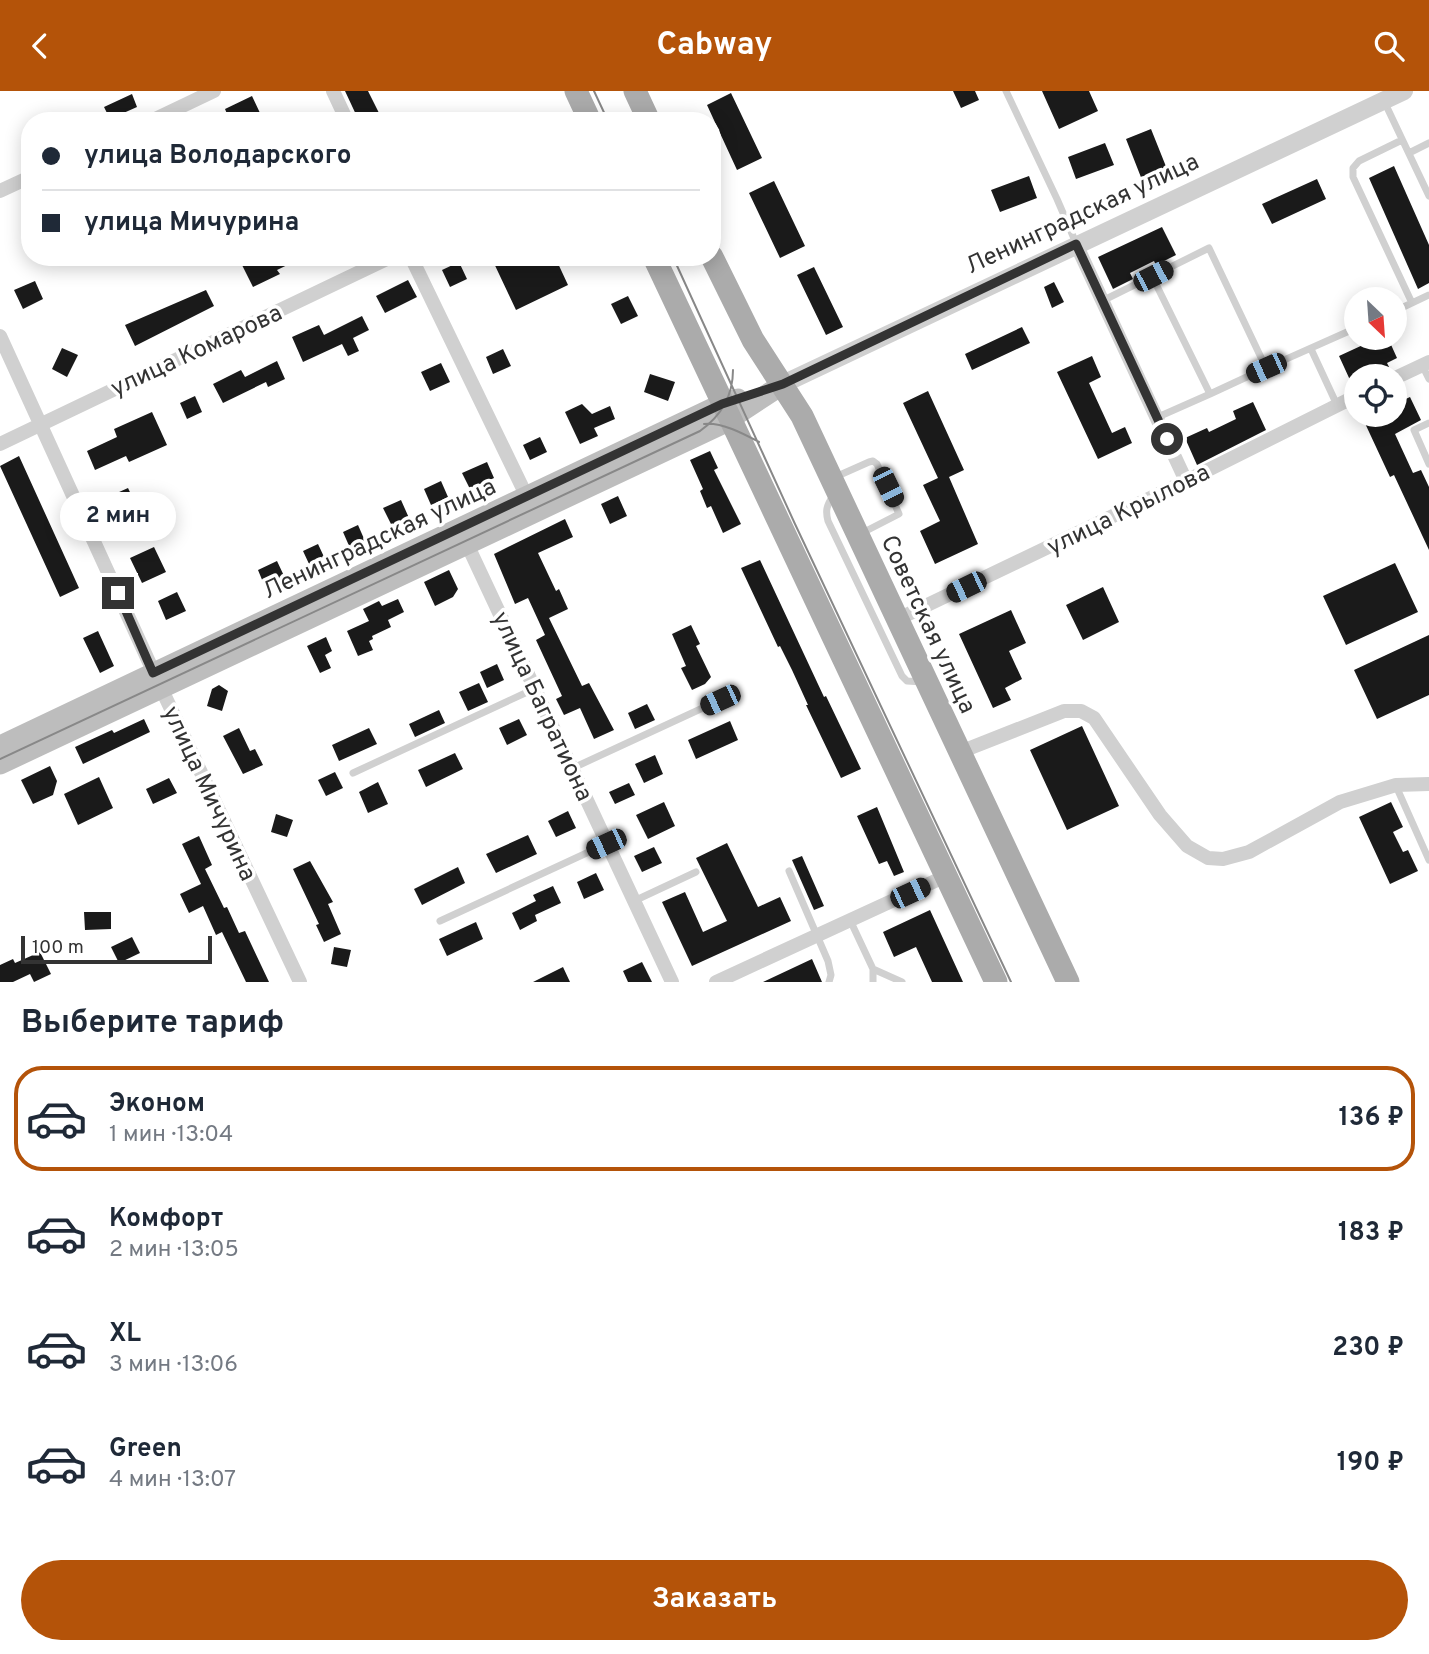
<!DOCTYPE html>
<html lang="ru">
<head>
<meta charset="utf-8">
<style>
  :root { --surface:#fff; --page:#f2f2f3; --text:#1f2937; --muted:#747a83; --line:#e0e1e3; --accent:#b45309 }
  body { margin:0; font-family:Overpass,sans-serif; background:var(--page); color:var(--text); height:100vh; display:flex; flex-direction:column; font-size:26px; white-space:nowrap }
  * { box-sizing:border-box; margin:0 }
  p { font-size:23px; color:var(--muted) }
  .icon { flex:none; width:38px; height:38px; fill:none; stroke:currentColor; stroke-width:2; stroke-linecap:round; stroke-linejoin:round }
  .map { position:relative; height:891px; overflow:hidden }
  .side { display:flex; flex-direction:column; background:var(--surface); flex:1 }
  .side>* { flex:none }
  .hud { position:absolute; left:21px; top:21px; width:700px; height:154px; border-radius:28px; box-shadow:0 4px 18px #0003; display:grid; align-content:center; height:154px; padding:0 21px; background:var(--surface) }
  .needle { width:46px; rotate:155deg }
  .fabs { position:absolute; left:1344px; top:196px; display:grid; gap:14px }
  .fabs a { display:grid; place-items:center; width:63px; height:63px; border-radius:50%; background:var(--surface); box-shadow:0 4px 18px #0003; font-size:35px }
  .scale { position:absolute; left:21px; bottom:18px; width:191px; box-sizing:border-box; padding-left:7px; border:4px solid #333; border-top:0; font-size:19px; line-height:24px; white-space:nowrap; color:#333; -webkit-text-stroke:5px #fff; paint-order:stroke }
  .end { position:absolute; width:32px; height:32px; margin:-16px; border:9px solid #333; background:#fff; box-shadow:0 0 0 4px #fff }
  .from { border-radius:50% }
  .bubble { position:absolute; height:49px; border-radius:24px; background:var(--surface); box-shadow:0 4px 18px #0003; font-size:23px; font-weight:700; line-height:49px; text-align:center }
  .car { position:absolute; width:21px; height:42px; margin:-21px -10px; border-radius:9px; box-shadow:0 0 5px 2px #0007; background:linear-gradient(#222 24%,#8ab4d8 0 40%,#222 0 76%,#8ab4d8 0 86%,#222 0) }
  .hud b { display:flex; align-items:center; gap:24px; height:66px; font-size:26px }
  .hud b+b { border-top:2px solid var(--line) }
  .hud i { width:18px; height:18px; background:var(--text) }
  ul { padding:0; list-style:none }
  li { display:flex; align-items:center; gap:21px; height:105px; margin:0 14px 10px; padding:0 7px; border:4px solid transparent; border-radius:28px }
  li div { flex:1 }
  li b { display:block; font-size:26px }
  li em { font-style:normal; font-weight:700 }
  li.current { border-color:var(--accent) }
  li>.icon { width:63px; height:63px; stroke-width:1.5 }
  h2 { padding:0 21px; font-size:32px; line-height:84px }
  .cta { display:flex; gap:14px; margin-top:auto; padding:14px 21px }
  .cta a { flex:1; height:80px; border-radius:42px; background:var(--accent); color:#fff; font-size:28px; font-weight:700; line-height:80px; text-align:center }
  header { display:flex; justify-content:space-between; align-items:center; height:91px; padding:0 21px; background:var(--accent); color:#fff; font-size:32px; font-weight:700 }
  .map>svg:first-child { display:block }
</style>
</head>
<body>
<header><svg class="icon" aria-label="back" viewBox="0 0 24 24"><path d="M15 5l-7 7 7 7"/></svg>Cabway<svg class="icon" aria-label="search" viewBox="0 0 24 24"><circle cx="10" cy="10" r="6"/><path d="M15 15l6 6"/></svg></header>
<div class="map">
<svg width="1429" height="891" viewBox="0 0 1429 891">
  <rect width="100%" height="100%" fill="#fff"/>
  <path fill="#1a1a1a" d="M345 0H368L383 30H359Z
    M953 0H975L979 9 961 17Z
    M1042 0H1089L1098 20 1059 38Z
    M731 2 762 67 737 79 707 14Z
    M132 3 137 16 110 28 104 16Z
    M252 5 260 22 243 30H230L225 18Z
    M1151 38 1169 83 1144 94 1126 48Z
    M1105 52 1114 74 1076 88 1068 66Z
    M1394 75 1429 154V192L1418 198 1369 87Z
    M1029 85 1037 107 1000 121 991 99Z
    M1317 88 1326 108 1272 133 1262 113Z
    M774 90 805 155 780 167 749 102Z
    M1162 136 1176 164 1156 174 1154 170 1130 182 1133 188 1113 198 1098 166Z
    M256 166H304L277 179 280 183 253 196 242 174Z
    M491 166H555L568 194 516 219Z
    M459 171 467 188 450 196 442 179Z
    M814 176 843 236 826 244 797 184Z
    M408 189 417 206 385 222 376 205Z
    M35 190 43 208 23 218 14 199Z
    M1054 191 1064 211 1052 217 1044 196Z
    M206 199 214 215 135 255 125 234Z
    M628 205 638 225 621 233 611 213Z
    M362 225 369 239 353 247 359 260 348 265 342 253 303 271 292 246 319 234 324 244Z
    M1022 236 1030 252 972 279 965 263Z
    M1378 247H1388L1397 267 1387 272 1389 276 1370 285H1356L1350 289 1339 265Z
    M62 257 78 264 67 286 52 278Z
    M503 258 511 275 493 283 486 266Z
    M1092 265 1101 286 1089 292 1112 342 1125 336 1132 352 1098 368 1057 281Z
    M277 270 285 288 268 296 266 291 223 312 213 293 241 279 245 286Z
    M441 272 450 291 430 300 421 281Z
    M650 283 675 291 668 310 644 301Z
    M928 300 964 379 949 386 978 453 935 473 920 440 940 430 923 394 938 387 903 312Z
    M195 305 202 321 187 328 180 312Z
    M1410 306 1421 329 1395 343 1413 382 1421 379 1429 396V459L1394 384 1390 386 1363 328 1371 324H1395V313Z
    M1253 311 1266 339 1197 374 1185 347 1207 337 1209 341 1236 328 1233 320Z
    M582 313 592 323 610 315 615 328 594 337 598 345 580 353 565 321Z
    M152 321 167 354 129 371 126 365 95 379 87 360 117 346 114 338Z
    M540 346 547 361 530 369 523 354Z
    M710 360 718 377 714 379 741 433 723 442 711 415 707 417 700 400 703 398 690 369Z
    M19 365 79 497 60 506 0 375Z
    M487 371 494 387 470 398 462 382Z
    M441 390 448 406 431 414 424 398Z
    M128 397 137 416 117 425 108 406Z
    M618 405 627 425 610 433 601 413Z
    M401 409 409 427 392 435 383 417Z
    M565 428 573 446 538 462 556 500 559 498 568 518 549 527 582 595 589 592 614 639 594 648 580 617 564 624 556 608 562 605 536 549 545 544 528 507 515 513 494 463Z
    M358 434 365 450 350 457 343 441Z
    M318 453 325 468 310 475 303 460Z
    M154 456 166 481 142 492 130 467Z
    M760 469 824 606 826 605 861 678 841 687 806 614H808L792 579 780 555 778 556 741 477Z
    M277 470 285 487 265 496 258 479Z
    M1395 472 1418 521 1346 554 1323 505Z
    M449 479 458 498 453 506 435 515 424 491Z
    M1103 496 1119 531 1083 549 1066 514Z
    M177 501 186 520 166 529 158 510Z
    M398 508 404 521 388 529 391 536 372 545 373 548 369 550 373 559 358 565 347 540 369 530 363 518 379 510 382 515Z
    M1011 519 1026 552 1009 560 1022 588 1005 597 1011 609 993 617 959 543Z
    M691 534 700 553 696 555 711 586 705 593 692 599 681 577 686 575 672 543Z
    M98 540 114 575 100 582 83 547Z
    M1429 544V604L1377 628 1354 579Z
    M326 546 332 560 325 564 331 577 320 582 307 555Z
    M497 573 504 589 487 597 480 581Z
    M479 592 488 611 468 620 459 601Z
    M219 594 228 600 222 620 207 615 212 598Z
    M647 613 655 629 635 638 628 622Z
    M439 619 445 632 415 646 409 633Z
    M144 628 150 641 83 673 75 656 112 639 114 642Z
    M519 628 527 644 507 654 499 637Z
    M730 630 738 649 696 668 688 649Z
    M1082 635 1119 715 1067 739 1030 659Z
    M239 637 250 660 255 658 263 674 243 683 223 645Z
    M369 637 377 653 339 670 332 654Z
    M455 662 463 678 426 696 418 679Z
    M655 664 663 683 644 692 635 673Z
    M50 675 57 690 53 704 33 713 21 689Z
    M335 681 343 697 326 705 318 689Z
    M99 686 113 717 78 734 64 703Z
    M169 687 177 702 153 713 146 698Z
    M378 691 388 713 368 722 359 701Z
    M629 692 635 704 615 713 609 701Z
    M664 711 675 735 648 748 636 724Z
    M1391 711 1403 736 1393 741 1403 761 1408 759 1418 780 1390 793 1359 726Z
    M877 716 904 781 894 785 887 770 879 773 857 725Z
    M568 720 576 737 556 746 548 730Z
    M276 723 293 729 287 746 271 741Z
    M528 744 537 763 496 782 486 763Z
    M199 745 212 774 205 778 224 817 227 816 239 842 245 840 269 891H246L222 841 216 844 203 815 189 822 180 803 201 793 182 753Z
    M727 752 758 816 780 806 791 830 692 875 662 811 685 801 703 841 727 830 696 767Z
    M654 756 662 772 642 781 634 765Z
    M802 765 824 815 814 819 792 769Z
    M310 770 333 811 328 813 341 843 324 851 316 834 319 833 293 778Z
    M458 776 465 792 422 814 414 798Z
    M596 782 604 799 584 808 577 791Z
    M553 795 561 812 535 824 537 830 520 839 512 822 536 810 533 804Z
    M930 819 963 891H932L916 856 894 866 883 841Z
    M84 821H111V838L85 839Z
    M476 831 483 848 447 865 439 848Z
    M132 846 140 862 119 872 111 856Z
    M334 856 351 859 347 876 331 873Z
    M40 861 51 883 34 891 30 883 13 891H0V874L13 868 15 872Z
    M812 868 822 891H763Z
    M642 871 652 891H628L623 880Z
    M563 876 570 891H533Z"/>
  <g fill="none" stroke-linecap="round" stroke-linejoin="round">
    <path stroke="#d0d0d0" stroke-width="7" d="M1006 0 1057 108 1076 152
      M1384 10 1429 105
      M1402 49 1359 70 1353 77V86L1412 212
      M1409 62 1429 52
      M1152 185 1210 303 1158 326
      M1104 209 1209 157 1266 277 1210 303
      M1395 220 1429 204
      M1311 258 1337 314
      M1422 274 1429 288
      M1266 277 1356 237
      M1429 332 1414 339 1429 373
      M833 387 869 371 873 370 877 373 899 423 862 442
      M833 405C827 414 825 419 828 430L902 585 907 590 923 591
      M573 677 720 609
      M353 682 536 597
      M1396 695 1429 769
      M789 780 828 870 831 884 829 891
      M634 810 696 781
      M850 829 873 878 902 891
      M440 830 606 753
      M873 891V878"/>
    <path stroke="#d0d0d0" stroke-width="14" d="M333 0 347 30
      M151 30 214 0
      M0 100 30 86
      M1076 153 1186 390
      M411 166 527 406
      M0 245 154 582 300 891
      M1395 287 1429 271
      M0 353 391 166
      M467 453 672 891
      M898 528 1186 390 1356 305
      M960 661 1064 620H1081L1094 627 1160 724 1187 755 1208 767 1223 768 1249 761 1340 711 1396 694 1429 693
      M716 891 946 785"/>
    <path stroke="#d0d0d0" stroke-width="18" d="M783 293 1404 0"/>
    <path stroke="#bdbdbd" stroke-width="21" d="M0 655 722 313 738 308
      M0 673 722 333 783 293"/>
    <path stroke="#ababab" stroke-width="23" d="M576 0 590 30
      M635 0 649 30
      M654 166 996 891
      M712 166 753 249 802 325 1068 891"/>
    <path stroke="#888" stroke-width="2" d="M594 0 608 30
      M673 166 795 433 1011 891
      M704 333C722 331 744 343 759 351
      M0 668 700 340C721 325 733 304 733 279"/>
  </g>
  <g fill="none" stroke-linecap="round" stroke-linejoin="round">
    <path stroke="#333" stroke-width="9" d="M118 502 153 582 722 313 783 293 1076 153 1167 348"/>
  </g>
  <g text-anchor="middle" stroke-width="7" stroke-linejoin="round" paint-order="stroke">
    <g font-size="24" fill="#333" stroke="#fff">
      <text transform="translate(1082 122) rotate(-25)" y="8">Ленинградская улица</text>
      <text transform="translate(196 259) rotate(-25)" y="8">улица Комарова</text>
      <text transform="translate(1128 418) rotate(-26)" y="8">улица Крылова</text>
      <text transform="translate(379 447) rotate(-25)" y="8">Ленинградская улица</text>
      <text transform="translate(929 533) rotate(65)" y="8">Советская улица</text>
      <text transform="translate(543 615) rotate(65)" y="8">улица Багратиона</text>
      <text transform="translate(210 702) rotate(65)" y="8">улица Мичурина</text>
    </g>
  </g>
</svg>
<div class="fabs">
<a><svg class="needle" viewBox="-14 -14 28 28"><path d="M0-13l5 13h-10z" fill="#e53935"/><path d="M0 13l5-13h-10z" fill="#747a83"/></svg></a>
<a><svg class="icon" aria-label="locate" viewBox="0 0 24 24"><circle cx="12" cy="12" r="6"/><path d="M12 2v4M12 18v4M2 12h4M18 12h4"/></svg></a>
</div>
<div class="scale">100 m</div>
<i class="end from" style="left:1167px;top:348px"></i>
<i class="end" style="left:118px;top:502px"></i>
<div class="bubble" style="left:60px;top:401px;width:116px">2 мин</div>
<i class="car" style="left:1153px;top:185px;rotate:63deg"></i>
<i class="car" style="left:1266px;top:277px;rotate:246deg"></i>
<i class="car" style="left:888px;top:396px;rotate:154deg"></i>
<i class="car" style="left:966px;top:496px;rotate:244deg"></i>
<i class="car" style="left:720px;top:609px;rotate:245deg"></i>
<i class="car" style="left:606px;top:753px;rotate:245deg"></i>
<i class="car" style="left:910px;top:802px;rotate:65deg"></i>
<div class="hud">
<b><i class="from"></i>улица Володарского</b>
<b><i></i>улица Мичурина</b>
</div>
</div>
<section class="side">
<h2>Выберите тариф</h2>
<ul>
<li class="current"><svg class="icon" aria-label="car" viewBox="0 0 24 24"><path d="M5 17H2v-5l4-1 3-4h7l3 4 3 1v5h-3M9 17h6M6 11h13"/><circle cx="7" cy="17" r="2"/><circle cx="17" cy="17" r="2"/></svg><div><b>Эконом</b><p>1 мин · 13:04</p></div><em>136 ₽</em></li>
<li><svg class="icon" aria-label="car" viewBox="0 0 24 24"><path d="M5 17H2v-5l4-1 3-4h7l3 4 3 1v5h-3M9 17h6M6 11h13"/><circle cx="7" cy="17" r="2"/><circle cx="17" cy="17" r="2"/></svg><div><b>Комфорт</b><p>2 мин · 13:05</p></div><em>183 ₽</em></li>
<li><svg class="icon" aria-label="car" viewBox="0 0 24 24"><path d="M5 17H2v-5l4-1 3-4h7l3 4 3 1v5h-3M9 17h6M6 11h13"/><circle cx="7" cy="17" r="2"/><circle cx="17" cy="17" r="2"/></svg><div><b>XL</b><p>3 мин · 13:06</p></div><em>230 ₽</em></li>
<li><svg class="icon" aria-label="car" viewBox="0 0 24 24"><path d="M5 17H2v-5l4-1 3-4h7l3 4 3 1v5h-3M9 17h6M6 11h13"/><circle cx="7" cy="17" r="2"/><circle cx="17" cy="17" r="2"/></svg><div><b>Green</b><p>4 мин · 13:07</p></div><em>190 ₽</em></li>
</ul>
<div class="cta"><a>Заказать</a></div>
</section>
</body>
</html>
